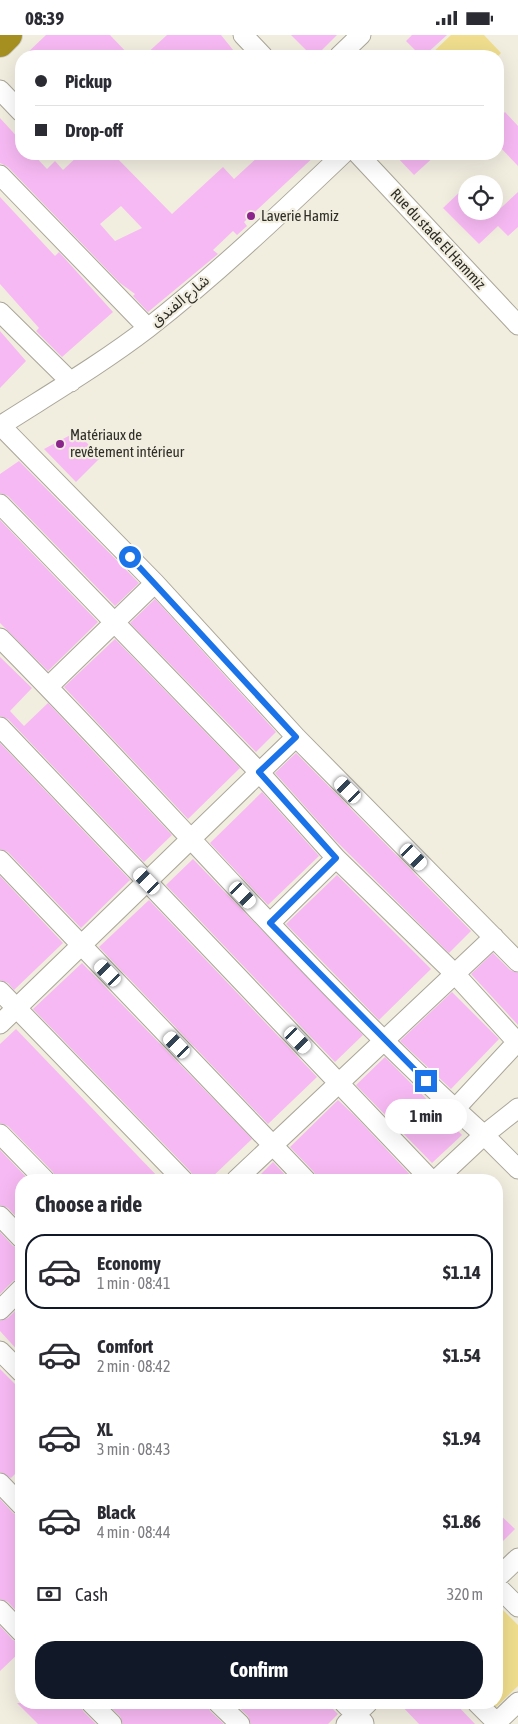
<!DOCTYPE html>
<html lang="en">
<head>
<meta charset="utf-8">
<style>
  :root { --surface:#fff; --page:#f2f2f3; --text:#2b2b33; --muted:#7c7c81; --line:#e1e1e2; --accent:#111827 }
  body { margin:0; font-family:"Asap Condensed","Noto Sans Arabic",sans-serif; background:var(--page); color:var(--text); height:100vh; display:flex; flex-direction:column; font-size:19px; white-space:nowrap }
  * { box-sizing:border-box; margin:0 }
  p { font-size:16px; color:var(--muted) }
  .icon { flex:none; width:28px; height:28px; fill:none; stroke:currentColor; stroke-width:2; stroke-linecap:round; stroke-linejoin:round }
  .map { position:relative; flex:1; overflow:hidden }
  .side { position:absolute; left:15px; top:1139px; width:488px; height:535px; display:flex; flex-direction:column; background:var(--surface); border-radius:20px; box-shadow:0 5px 20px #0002 }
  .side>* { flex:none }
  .top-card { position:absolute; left:15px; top:15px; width:489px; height:110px; border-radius:20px; box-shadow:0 5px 20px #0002; display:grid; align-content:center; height:110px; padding:0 20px; background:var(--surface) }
  .buttons { position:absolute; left:458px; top:140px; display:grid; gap:10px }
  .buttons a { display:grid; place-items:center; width:45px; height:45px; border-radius:50%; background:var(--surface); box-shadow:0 5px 20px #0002; font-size:25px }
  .end { position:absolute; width:22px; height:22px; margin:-11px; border:6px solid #1a73e8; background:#fff; box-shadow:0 0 0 2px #fff }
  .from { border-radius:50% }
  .bubble { position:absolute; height:35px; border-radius:18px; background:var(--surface); box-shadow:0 5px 20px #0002; font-size:16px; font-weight:700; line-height:35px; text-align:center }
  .car { position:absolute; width:15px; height:30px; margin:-15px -8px; border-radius:6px; box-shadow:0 0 4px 1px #0007; background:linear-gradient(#fff 24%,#345 0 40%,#fff 0 76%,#345 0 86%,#fff 0) }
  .top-card b { display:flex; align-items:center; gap:18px; height:48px; font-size:19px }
  .top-card b+b { border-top:1px solid var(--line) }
  .top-card i { width:12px; height:12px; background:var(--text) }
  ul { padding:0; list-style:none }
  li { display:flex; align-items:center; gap:15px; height:75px; margin:0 10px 8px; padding:0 10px; border:2px solid transparent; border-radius:20px }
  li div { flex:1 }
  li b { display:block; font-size:19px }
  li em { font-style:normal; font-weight:700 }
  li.current { border-color:var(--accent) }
  li>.icon { width:45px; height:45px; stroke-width:1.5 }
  h2 { padding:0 20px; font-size:22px; line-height:60px }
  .pay { display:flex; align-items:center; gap:12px; height:55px; padding:0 20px; font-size:19px }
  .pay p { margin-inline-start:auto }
  .primary-button { display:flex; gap:10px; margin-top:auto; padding:10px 20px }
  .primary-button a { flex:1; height:58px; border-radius:20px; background:var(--accent); color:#fff; font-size:20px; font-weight:700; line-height:58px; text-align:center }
  .status { display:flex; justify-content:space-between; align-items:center; height:35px; padding:0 25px; background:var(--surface); direction:ltr }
  .status svg { height:14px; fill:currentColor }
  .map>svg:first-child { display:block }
</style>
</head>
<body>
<div class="status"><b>08:39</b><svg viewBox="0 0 49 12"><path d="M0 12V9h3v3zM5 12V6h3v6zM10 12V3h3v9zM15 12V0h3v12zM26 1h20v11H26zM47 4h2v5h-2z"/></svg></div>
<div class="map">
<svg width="518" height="1689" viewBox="0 0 518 1689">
  <rect width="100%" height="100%" fill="#f1eee0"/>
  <path fill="#f0de8e" d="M451 0H484L501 18 498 21H429Z
    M496 1568 518 1590V1651L495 1673 490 1668H496Z"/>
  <path fill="#f7b9f3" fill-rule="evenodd" d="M46 0H110L130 21H24Z
    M167 0H221L238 21H144Z
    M291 0H337L316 21H312Z
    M412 0H447L424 21H421L406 6Z
    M505 77 518 91V131L498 110V84Z
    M0 83 21 106V119H33L47 134 55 126 63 135 80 119H113L172 179 223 132 234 144 261 119H317L244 187 247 191 237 200 233 196 213 215 218 219 148 277 133 261 135 259 120 248 8 132 0 128ZM121 171 142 193 115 206 100 189Z
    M394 119H437L414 140Z
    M466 151V176H484L490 183 518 157V192L508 201 498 191 479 209 443 173Z
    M0 162 55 221 59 217 113 277 62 322 36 296 39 293 0 249Z
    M0 296 26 326 0 353Z
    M76 397 101 422 76 447 44 414Z
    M19 426 139 548 115 571 8 461 0 458V439Z
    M0 485 98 587 48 636 0 588Z
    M155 564 276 697 256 717 130 588Z
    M115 604 240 733 188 784 64 652Z
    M0 622 32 653 10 676 24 691 48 668 172 800 144 827 8 684 0 681Z
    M0 708 130 845 81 893 8 817 0 814Z
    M296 718 471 896 449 918 335 805 275 738Z
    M262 757 319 821 268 870 210 808Z
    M193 824 363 1000 335 1027 166 850Z
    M337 840 431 934 379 985 286 889Z
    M0 841 63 908 14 955 8 948 0 945Z
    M149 865 317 1042 268 1089 99 912Z
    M493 918 510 935 518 938V990L471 939Z
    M82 928 252 1104 209 1145H194L191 1137 33 974Z
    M452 957 499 1004 451 1054 400 1006Z
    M16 994 161 1145H56L53 1137 8 1091 0 1088V1009Z
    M385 1022 462 1100 432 1128 356 1050Z
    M338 1065 356 1082 415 1145H317L314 1137 290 1112Z
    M0 1115 29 1145H21V1187L8 1173 0 1170Z
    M273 1127 290 1145H255Z
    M0 1197 13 1211 21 1214V1243L13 1246 0 1259Z
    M21 1270V1319L0 1296V1286L8 1283Z
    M0 1334 21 1355V1433L11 1443 0 1437Z
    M0 1464 13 1478 21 1481V1581L8 1567 0 1564Z
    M496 1476 515 1494 496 1513Z
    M0 1591 13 1605 21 1608V1616L0 1636Z
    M17 1668H80L83 1676 96 1689H38Z
    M106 1668H207L210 1676 224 1689H123L120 1681Z
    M234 1668H327L338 1679 328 1689H251L248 1681Z
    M399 1668H455L475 1689H419Z"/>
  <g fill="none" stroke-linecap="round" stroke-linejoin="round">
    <defs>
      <path id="street" d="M243 0 263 21
        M339 21 361 0
        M0 55 21 77
        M358 119 518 290
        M0 140 148 293
        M0 277 71 347
        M0 391C50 359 101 329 148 293 217 239 280 179 343 119
        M1 391 155 548 296 702 518 927
        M0 469 259 737 336 823 455 939 517 1007
        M0 603C163 767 312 946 484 1100L436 1145
        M48 652 155 548
        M0 692 431 1145
        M0 825 306 1145
        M270 888 336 823
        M0 956 183 1145
        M0 989 296 702
        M518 1073 484 1100 518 1134
        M455 1074 518 1006
        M0 1099 45 1145
        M236 1145 494 902
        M0 1181 21 1203
        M0 1275 21 1254
        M0 1316 21 1337
        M0 1448 21 1470
        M496 1544 518 1523
        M496 1550 518 1572
        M0 1575 21 1597
        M91 1668 112 1689
        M218 1668 240 1689
        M344 1668 364 1688
        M477 1668 498 1689
        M346 1689 368 1668
        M495 1689 518 1667"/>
      <path id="highway" d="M0 8 8 0"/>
    </defs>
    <use href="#street" stroke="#a9a699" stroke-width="21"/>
    <use href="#highway" stroke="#cdcdcb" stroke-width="30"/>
    <use href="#street" stroke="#fff" stroke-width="19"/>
    <use href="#highway" stroke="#a48f20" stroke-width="28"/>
  </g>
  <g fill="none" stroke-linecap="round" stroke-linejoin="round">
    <path stroke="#1a73e8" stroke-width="6" d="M130 522 296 702 259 737 336 823 270 888 426 1046"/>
  </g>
  <g fill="#8c258b" stroke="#f1eee0" stroke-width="2">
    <circle cx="251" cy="181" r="5"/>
    <circle cx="60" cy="409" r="5"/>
  </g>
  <g text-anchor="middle" stroke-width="4.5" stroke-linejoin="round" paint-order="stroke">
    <g font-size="15" fill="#2e2d27" stroke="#f1eee0" text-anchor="start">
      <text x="261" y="186">Laverie Hamiz</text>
      <text x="70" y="405">Matériaux de<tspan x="70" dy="17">revêtement intérieur</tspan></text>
    </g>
    <g font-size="15" fill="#2e2d27" stroke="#f1eee0">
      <text transform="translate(438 204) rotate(47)" y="5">Rue du stade El Hammiz</text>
      <text transform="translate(180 266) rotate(-40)" y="5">شارع الفندق</text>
    </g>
  </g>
</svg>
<div class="buttons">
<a><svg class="icon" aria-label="locate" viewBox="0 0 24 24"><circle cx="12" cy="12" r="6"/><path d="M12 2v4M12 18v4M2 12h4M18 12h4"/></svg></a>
</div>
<i class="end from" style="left:130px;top:522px"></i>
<i class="end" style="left:426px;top:1046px"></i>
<div class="bubble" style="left:385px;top:1064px;width:82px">1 min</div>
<i class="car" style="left:348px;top:755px;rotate:315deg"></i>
<i class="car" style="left:414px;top:822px;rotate:135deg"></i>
<i class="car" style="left:147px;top:846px;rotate:316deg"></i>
<i class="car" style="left:243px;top:860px;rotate:136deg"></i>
<i class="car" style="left:108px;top:938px;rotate:316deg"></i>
<i class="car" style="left:298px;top:1005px;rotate:136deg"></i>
<i class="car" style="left:177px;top:1010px;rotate:316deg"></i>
<div class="top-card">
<b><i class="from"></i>Pickup</b>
<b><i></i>Drop-off</b>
</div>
<section class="side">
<h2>Choose a ride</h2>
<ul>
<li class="current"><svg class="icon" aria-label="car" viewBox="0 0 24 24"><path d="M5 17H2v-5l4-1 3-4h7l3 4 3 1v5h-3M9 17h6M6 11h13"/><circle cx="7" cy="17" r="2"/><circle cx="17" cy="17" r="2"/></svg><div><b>Economy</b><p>1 min · 08:41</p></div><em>$1.14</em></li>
<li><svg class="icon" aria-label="car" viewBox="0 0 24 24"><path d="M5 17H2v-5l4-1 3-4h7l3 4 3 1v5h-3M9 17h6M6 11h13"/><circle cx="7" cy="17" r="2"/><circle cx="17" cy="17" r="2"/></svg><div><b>Comfort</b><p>2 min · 08:42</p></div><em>$1.54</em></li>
<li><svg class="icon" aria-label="car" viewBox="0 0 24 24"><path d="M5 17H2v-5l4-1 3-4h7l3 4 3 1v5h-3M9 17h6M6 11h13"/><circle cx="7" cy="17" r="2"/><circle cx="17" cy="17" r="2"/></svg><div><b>XL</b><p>3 min · 08:43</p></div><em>$1.94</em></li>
<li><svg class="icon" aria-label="car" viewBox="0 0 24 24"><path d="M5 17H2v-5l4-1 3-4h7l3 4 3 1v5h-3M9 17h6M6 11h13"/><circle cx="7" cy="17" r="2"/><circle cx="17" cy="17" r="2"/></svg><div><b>Black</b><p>4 min · 08:44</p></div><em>$1.86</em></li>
</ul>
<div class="pay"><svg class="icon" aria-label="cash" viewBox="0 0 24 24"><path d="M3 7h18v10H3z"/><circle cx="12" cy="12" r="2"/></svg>Cash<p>320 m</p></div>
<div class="primary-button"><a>Confirm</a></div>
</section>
</div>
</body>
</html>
